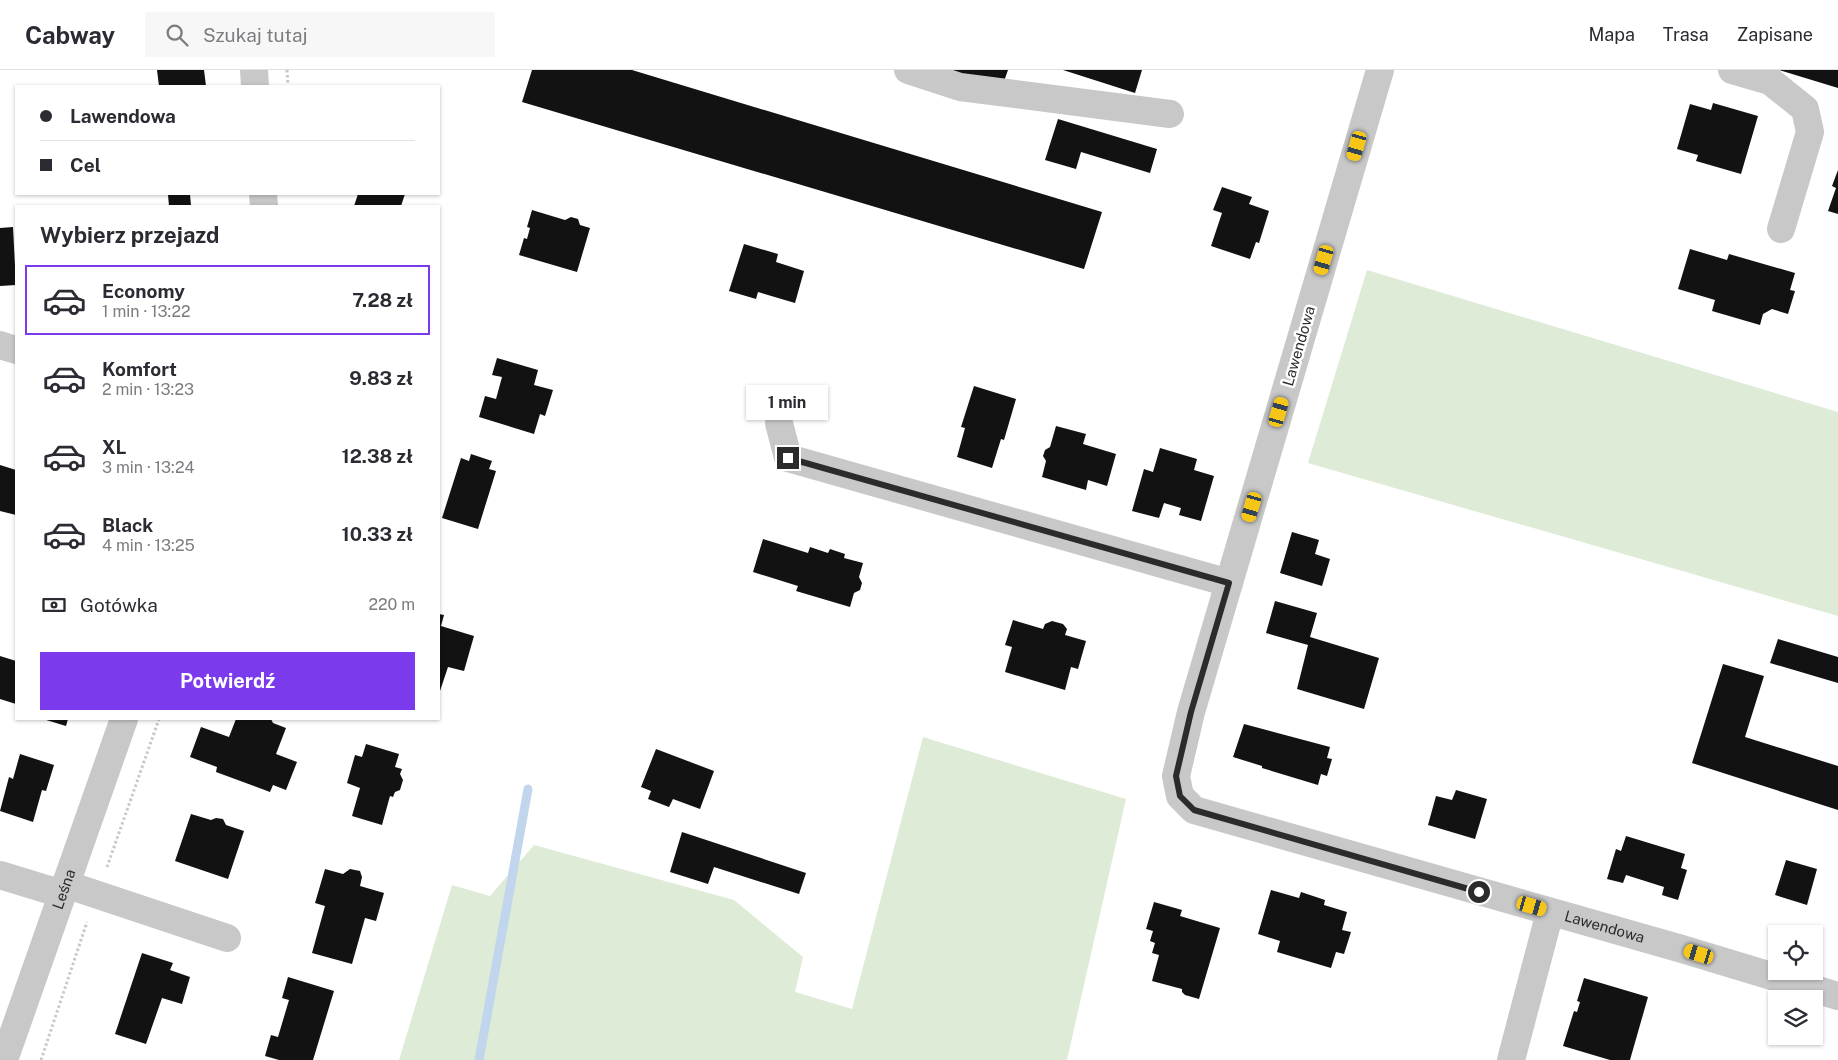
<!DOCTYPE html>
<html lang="pl">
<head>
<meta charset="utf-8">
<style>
  :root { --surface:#fff; --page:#f7f7f7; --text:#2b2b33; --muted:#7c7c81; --line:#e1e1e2; --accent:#7c3aed }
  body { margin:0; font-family:"Public Sans",sans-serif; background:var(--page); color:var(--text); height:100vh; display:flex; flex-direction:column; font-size:19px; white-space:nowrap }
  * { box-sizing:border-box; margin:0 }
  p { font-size:16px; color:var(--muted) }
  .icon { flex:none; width:28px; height:28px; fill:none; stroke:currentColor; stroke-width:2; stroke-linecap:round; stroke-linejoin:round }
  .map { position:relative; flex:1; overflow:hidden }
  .sheet { position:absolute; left:15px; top:135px; width:425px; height:515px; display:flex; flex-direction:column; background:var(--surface); border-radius:0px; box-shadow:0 1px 4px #0004 }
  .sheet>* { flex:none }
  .guide { position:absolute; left:15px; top:15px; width:425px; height:110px; border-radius:0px; box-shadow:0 1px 4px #0004; display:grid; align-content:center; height:110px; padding:0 25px; background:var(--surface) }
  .controls { position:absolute; left:1768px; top:855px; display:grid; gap:10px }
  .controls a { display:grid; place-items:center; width:55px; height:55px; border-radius:0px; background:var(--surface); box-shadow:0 1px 4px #0004; font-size:25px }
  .end { position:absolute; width:22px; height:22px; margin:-11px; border:6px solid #2b2b2b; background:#fff; box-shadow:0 0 0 2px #fff }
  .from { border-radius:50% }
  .bubble { position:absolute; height:35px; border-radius:0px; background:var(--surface); box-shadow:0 1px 4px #0004; font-size:16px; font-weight:700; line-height:35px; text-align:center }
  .car { position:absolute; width:15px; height:30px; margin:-15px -8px; border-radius:6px; box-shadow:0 0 4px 1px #0007; background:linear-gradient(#f5c518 24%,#345 0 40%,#f5c518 0 76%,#345 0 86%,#f5c518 0) }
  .guide b { display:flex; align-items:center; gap:18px; height:48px; font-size:19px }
  .guide b+b { border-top:1px solid var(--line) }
  .guide i { width:12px; height:12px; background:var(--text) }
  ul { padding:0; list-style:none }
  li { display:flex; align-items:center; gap:15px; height:70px; margin:0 10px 8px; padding:0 15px; border:2px solid transparent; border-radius:0px }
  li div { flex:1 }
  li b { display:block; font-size:19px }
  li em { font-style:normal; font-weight:700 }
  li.active { border-color:var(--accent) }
  li>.icon { width:45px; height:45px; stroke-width:1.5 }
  h2 { padding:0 25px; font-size:22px; line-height:60px }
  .pay { display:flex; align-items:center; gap:12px; height:55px; padding:0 25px; font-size:19px }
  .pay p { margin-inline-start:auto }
  .cta { display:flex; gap:10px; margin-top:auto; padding:10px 25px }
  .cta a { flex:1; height:58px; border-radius:0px; background:var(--accent); color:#fff; font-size:20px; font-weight:700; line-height:58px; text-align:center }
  header { display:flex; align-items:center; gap:30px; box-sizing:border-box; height:70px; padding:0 25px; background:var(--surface); border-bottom:1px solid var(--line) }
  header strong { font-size:24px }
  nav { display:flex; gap:28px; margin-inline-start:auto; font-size:18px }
  .search { width:350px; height:45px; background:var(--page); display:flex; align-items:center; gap:12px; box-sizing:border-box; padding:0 18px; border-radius:0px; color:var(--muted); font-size:19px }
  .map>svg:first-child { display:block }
</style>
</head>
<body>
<header>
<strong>Cabway</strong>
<div class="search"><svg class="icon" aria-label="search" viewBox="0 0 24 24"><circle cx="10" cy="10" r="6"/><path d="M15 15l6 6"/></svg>Szukaj tutaj</div>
<nav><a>Mapa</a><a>Trasa</a><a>Zapisane</a></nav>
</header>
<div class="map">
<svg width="1838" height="990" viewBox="0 0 1838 990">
  <rect width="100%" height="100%" fill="#fff"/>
  <path fill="#deebd7" d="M1367 200 1838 342V546L1308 393Z
    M923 667 1126 729 1067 990H399L452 815 490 826 534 775 734 830 803 887 795 922 852 939Z"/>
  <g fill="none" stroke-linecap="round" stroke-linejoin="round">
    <path stroke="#c1d5ec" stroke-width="9" d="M479 990 528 719"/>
  </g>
  <path fill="#121212" d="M157 0H204L206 16H159Z
    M532 0H632L1102 142 1084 199 522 32Z
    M950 0H1008L1002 17Z
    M1063 0H1142L1135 23Z
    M1779 0H1838V18Z
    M1713 33 1758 46 1741 104 1696 91 1698 85 1677 79 1690 34 1711 40Z
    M1058 49 1157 79 1150 103 1081 82 1076 99 1045 90Z
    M1838 100V144L1828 141 1836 118 1832 116Z
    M1222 117 1252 127 1249 134 1269 141 1259 173 1256 172 1250 189 1211 176 1222 143 1213 140Z
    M190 124 191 136H169L168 125Z
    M358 124H405L401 136H354Z
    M532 140 565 150 571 147 578 149 580 155 590 158 577 202 519 185 524 168 527 169 530 158 527 157Z
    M13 157 16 215 0 216V158Z
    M744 174 778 184 776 192 804 201 795 233 758 222 756 229 729 221Z
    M1690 179 1727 190 1729 184 1795 203 1790 220 1795 221 1788 244 1772 239 1763 244 1760 255 1712 241 1715 230 1678 219Z
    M497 288 538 300 534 315 553 320 545 346 540 344 534 364 479 347 485 326 496 329 502 307 492 305Z
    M974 316 1016 329 1004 370 1001 369 992 398 957 387 965 358 961 357Z
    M1056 356 1086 364 1083 374 1116 384 1107 416 1088 410 1086 420 1042 407 1046 391 1043 386 1045 380 1050 377Z
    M1160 378 1197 389 1194 400 1214 406 1201 451 1179 445 1181 438 1164 433 1159 448 1132 441 1144 399 1153 402Z
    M471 384 492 391 489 399 496 401 478 459 442 448 461 388 469 391Z
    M0 395 16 400V445L0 441Z
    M1292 462 1319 470 1315 484 1330 489 1322 516 1280 503Z
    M763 469 808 483 810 477 828 483 830 479 845 484 844 488 863 493 859 507 862 513 860 520 854 523 850 537 796 521 798 516 753 502Z
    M1275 531 1317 543 1310 567 1379 588 1364 639 1297 619 1308 575 1266 563Z
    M439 544 444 545 441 556 474 566 464 601 448 597 439 624Z
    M1013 550 1043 559 1045 554 1052 551 1063 554 1067 559 1065 565 1086 571 1078 599 1071 597 1065 620 1005 602 1012 577 1005 575Z
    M1778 569 1838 587V613L1770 593Z
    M0 586 16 591V634L0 629Z
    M1723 594 1764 606 1745 667 1838 696V740L1692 693Z
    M43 649H68L66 656Z
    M236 649H271L273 653 286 658 276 684 297 692 286 720 273 715 270 722 216 702 217 697 190 687 201 657 229 667Z
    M1244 654 1330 677 1327 688 1332 689 1327 706 1321 704 1318 715 1262 698V696L1233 687Z
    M366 674 399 684 395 697 402 699 400 704 403 710 400 720 395 722 393 727 390 726 382 755 352 746 360 718 347 713 355 685 362 687Z
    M656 679 714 701 700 739 673 729 669 737 648 729 651 721 641 717Z
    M20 684 54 695 46 721 42 720 33 752 0 741 9 707 13 709Z
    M1456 720 1487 729 1475 769 1428 755 1436 726 1452 730Z
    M191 744 211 750 216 748 223 749 226 755 244 761 228 809 175 791Z
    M682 762 806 803 799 824 714 797 708 814 670 802Z
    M1626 766 1685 784 1681 798 1687 800 1678 830 1662 825 1664 817 1626 805 1623 813 1607 809 1616 779 1621 781Z
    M1786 790 1817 799 1807 835 1775 825Z
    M325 799 343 804 350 799 360 801 362 807 360 816 384 823 376 851 365 848 352 894 312 883 325 836 315 833Z
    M1271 820 1299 828 1301 822 1325 830 1324 835 1347 842 1342 860 1351 862 1344 884 1336 882 1331 898 1277 882 1280 871 1258 864Z
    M1154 832 1182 840 1180 846 1220 858 1199 929 1185 925 1182 922V919L1152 911 1159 885 1152 883 1155 873 1150 871 1153 861 1146 859Z
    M142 883 173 893 170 900 190 907 182 934 162 928 146 974 115 964Z
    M288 907 334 921 313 990H279L265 986 271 965 278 967 289 930 282 928Z
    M1584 908 1648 927 1630 990H1610L1563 976 1574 941 1577 942 1580 932 1577 931Z"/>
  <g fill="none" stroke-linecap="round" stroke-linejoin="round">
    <path stroke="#c8c8c8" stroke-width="3" stroke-dasharray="2.5 2.5" stroke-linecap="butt" d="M287 0 288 16
      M107 797 159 649
      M41 990 87 852"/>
    <g stroke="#c8c8c8" stroke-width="28">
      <path d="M254 0 255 16"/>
      <path d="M908 0 960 17 1170 44"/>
      <path id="s1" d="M1380 0 1191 642 1176 706 1180 726 1194 740 1682 879 1838 926"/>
      <path d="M1732 0 1770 11 1805 39 1810 62 1781 159"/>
      <path d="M263 124 264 136"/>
      <path d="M0 275 16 280"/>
      <path d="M779 353 788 388 1229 513"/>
      <path d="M0 805 62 824"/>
      <path d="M65 814 227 868"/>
      <path id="s2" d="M4 990 124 649"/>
      <path d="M1511 990 1550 842"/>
    </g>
  </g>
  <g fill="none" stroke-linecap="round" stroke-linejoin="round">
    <path stroke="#2b2b2b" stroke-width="6" d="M788 388 1229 513 1191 642 1176 706 1180 726 1194 740 1479 822"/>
  </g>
  <g text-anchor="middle" stroke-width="5" stroke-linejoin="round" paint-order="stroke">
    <g font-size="15" fill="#2b2b2b" stroke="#fff">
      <text transform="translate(1299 276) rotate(-74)" y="5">Lawendowa</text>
      <text dy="5" stroke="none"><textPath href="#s2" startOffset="181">Leśna</textPath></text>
      <text dy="5" stroke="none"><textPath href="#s1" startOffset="1202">Lawendowa</textPath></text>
    </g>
  </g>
</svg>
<div class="controls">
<a><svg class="icon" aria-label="locate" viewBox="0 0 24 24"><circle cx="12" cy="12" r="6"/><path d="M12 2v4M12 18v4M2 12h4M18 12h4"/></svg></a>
<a><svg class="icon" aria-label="layers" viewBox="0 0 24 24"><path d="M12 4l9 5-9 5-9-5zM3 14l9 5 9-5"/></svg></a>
</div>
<i class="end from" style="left:1479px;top:822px"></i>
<i class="end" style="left:788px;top:388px"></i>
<div class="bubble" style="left:746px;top:315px;width:82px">1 min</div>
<i class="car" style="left:1357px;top:76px;rotate:196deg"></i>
<i class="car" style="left:1324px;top:190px;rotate:196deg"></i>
<i class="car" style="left:1279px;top:342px;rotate:16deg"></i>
<i class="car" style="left:1252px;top:437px;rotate:196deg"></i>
<i class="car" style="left:1532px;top:836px;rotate:106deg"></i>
<i class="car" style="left:1699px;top:884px;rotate:287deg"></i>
<div class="guide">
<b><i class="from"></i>Lawendowa</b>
<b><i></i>Cel</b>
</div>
<section class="sheet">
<h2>Wybierz przejazd</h2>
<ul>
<li class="active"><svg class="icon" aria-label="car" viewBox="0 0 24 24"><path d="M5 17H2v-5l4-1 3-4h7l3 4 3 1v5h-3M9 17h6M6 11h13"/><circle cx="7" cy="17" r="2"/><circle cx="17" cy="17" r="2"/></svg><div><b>Economy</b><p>1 min · 13:22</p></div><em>7.28 zł</em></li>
<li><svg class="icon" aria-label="car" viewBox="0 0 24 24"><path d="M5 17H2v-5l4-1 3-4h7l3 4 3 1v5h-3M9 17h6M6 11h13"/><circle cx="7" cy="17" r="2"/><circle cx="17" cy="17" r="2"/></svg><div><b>Komfort</b><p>2 min · 13:23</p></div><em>9.83 zł</em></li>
<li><svg class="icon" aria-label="car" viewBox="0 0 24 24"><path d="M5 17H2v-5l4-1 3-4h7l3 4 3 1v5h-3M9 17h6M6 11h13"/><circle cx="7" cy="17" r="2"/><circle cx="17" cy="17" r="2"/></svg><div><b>XL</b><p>3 min · 13:24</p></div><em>12.38 zł</em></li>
<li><svg class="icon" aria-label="car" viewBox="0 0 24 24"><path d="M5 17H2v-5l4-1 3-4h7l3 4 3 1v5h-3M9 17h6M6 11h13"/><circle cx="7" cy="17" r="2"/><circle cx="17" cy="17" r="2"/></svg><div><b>Black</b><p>4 min · 13:25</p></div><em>10.33 zł</em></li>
</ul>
<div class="pay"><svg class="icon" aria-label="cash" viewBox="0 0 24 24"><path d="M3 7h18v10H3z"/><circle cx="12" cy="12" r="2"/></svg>Gotówka<p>220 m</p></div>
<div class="cta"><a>Potwierdź</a></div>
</section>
</div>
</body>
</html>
